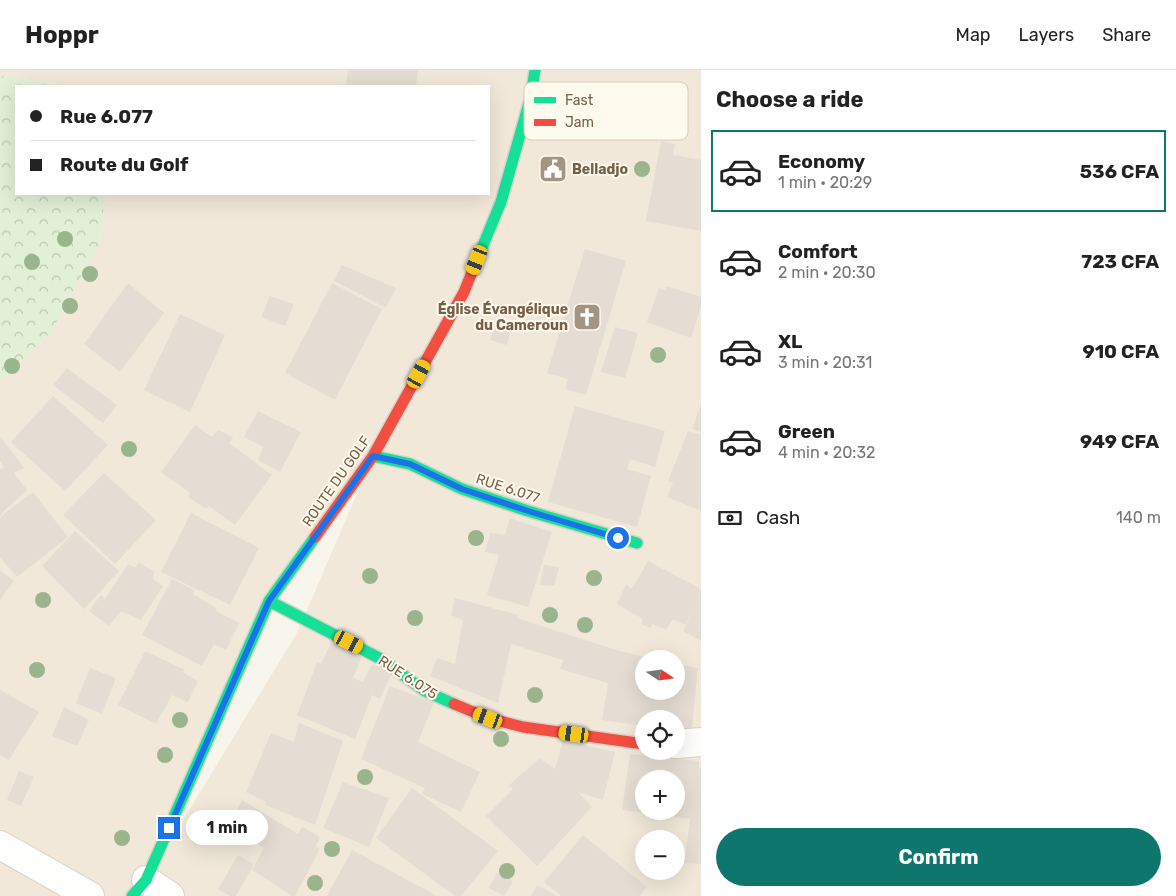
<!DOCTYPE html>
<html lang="en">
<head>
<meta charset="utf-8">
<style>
  :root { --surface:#fff; --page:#f2f2f2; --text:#222; --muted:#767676; --line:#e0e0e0; --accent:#0f766e }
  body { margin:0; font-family:Rubik,sans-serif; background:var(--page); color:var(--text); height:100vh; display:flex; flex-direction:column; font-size:19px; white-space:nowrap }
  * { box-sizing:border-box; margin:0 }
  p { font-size:16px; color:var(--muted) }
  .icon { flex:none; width:28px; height:28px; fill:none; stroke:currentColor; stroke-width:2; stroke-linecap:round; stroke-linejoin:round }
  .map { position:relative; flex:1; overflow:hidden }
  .details { display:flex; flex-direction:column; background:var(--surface); width:475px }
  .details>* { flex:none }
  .banner { position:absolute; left:15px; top:15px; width:475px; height:110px; border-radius:0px; box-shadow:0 5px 20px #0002; display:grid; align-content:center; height:110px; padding:0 15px; background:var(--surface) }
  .needle { width:32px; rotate:103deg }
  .tools { position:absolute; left:635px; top:580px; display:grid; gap:10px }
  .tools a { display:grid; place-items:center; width:50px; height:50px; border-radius:50%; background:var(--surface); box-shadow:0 5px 20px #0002; font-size:25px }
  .end { position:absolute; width:22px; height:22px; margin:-11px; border:6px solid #1a73e8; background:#fff; box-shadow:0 0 0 2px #fff }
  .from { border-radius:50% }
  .bubble { position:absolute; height:35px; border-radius:18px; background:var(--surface); box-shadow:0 5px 20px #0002; font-size:16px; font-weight:700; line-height:35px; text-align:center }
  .car { position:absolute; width:15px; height:30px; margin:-15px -8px; border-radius:6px; box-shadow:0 0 4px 1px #0007; background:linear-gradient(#f5c518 24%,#345 0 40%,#f5c518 0 76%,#345 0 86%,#f5c518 0) }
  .banner b { display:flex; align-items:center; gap:18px; height:48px; font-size:19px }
  .banner b+b { border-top:1px solid var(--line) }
  .banner i { width:12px; height:12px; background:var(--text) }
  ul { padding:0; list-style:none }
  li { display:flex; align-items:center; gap:15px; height:82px; margin:0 10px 8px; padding:0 5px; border:2px solid transparent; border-radius:0px }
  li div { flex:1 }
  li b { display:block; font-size:19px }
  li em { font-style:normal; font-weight:700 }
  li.selected { border-color:var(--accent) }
  li>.icon { width:45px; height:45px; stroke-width:1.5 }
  h2 { padding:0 15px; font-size:22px; line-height:60px }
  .pay { display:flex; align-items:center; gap:12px; height:55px; padding:0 15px; font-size:19px }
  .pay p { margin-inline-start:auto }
  .primary-button { display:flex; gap:10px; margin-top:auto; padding:10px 15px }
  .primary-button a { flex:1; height:58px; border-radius:30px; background:var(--accent); color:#fff; font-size:20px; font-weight:700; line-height:58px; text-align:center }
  header { display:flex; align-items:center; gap:30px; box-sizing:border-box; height:70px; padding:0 25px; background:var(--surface); border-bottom:1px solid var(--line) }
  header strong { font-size:24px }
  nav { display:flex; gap:28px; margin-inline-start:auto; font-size:18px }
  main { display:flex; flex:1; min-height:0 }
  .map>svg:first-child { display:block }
</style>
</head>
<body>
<header>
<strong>Hoppr</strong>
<nav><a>Map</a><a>Layers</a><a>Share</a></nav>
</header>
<main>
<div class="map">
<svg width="701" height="826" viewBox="0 0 701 826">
  <defs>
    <pattern id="forest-crowns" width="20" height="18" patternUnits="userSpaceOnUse" patternTransform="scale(1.25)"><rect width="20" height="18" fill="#e2f0d6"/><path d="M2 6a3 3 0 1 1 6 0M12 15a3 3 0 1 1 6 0" fill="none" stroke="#bcc6b0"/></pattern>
  </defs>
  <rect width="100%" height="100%" fill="#f8f5ec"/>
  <path fill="#f1e8d9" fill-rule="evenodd" d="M0 0H701V826H0V311L51 262 100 172 105 124H489V16H71L0 6ZM372 389 297 563 149 806 269 531ZM644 589H676V621H644ZM644 649H676V681H644ZM644 709H676V741H644ZM644 769H676V801H644Z"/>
  <path fill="url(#forest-crowns)" d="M0 6 71 16H16V124H105L100 172 51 262 0 311Z"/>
  <path fill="#e5ddd3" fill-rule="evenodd" d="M348 0H418L416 16H346Z
    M661 71 675 74 673 85 701 90V161L646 151Z
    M585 179 626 191 586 325 565 319 568 309 547 303Z
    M342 195 396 218 386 238 334 211Z
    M128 213 164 243 120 302 84 274Z
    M332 213 382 239 335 330 285 303Z
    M666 216 701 227V237L691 268 647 252 659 218 665 220Z
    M270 226 294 234 285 256 261 247Z
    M180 244 225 265 190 342 144 320Z
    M495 255 511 259 507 275 490 270Z
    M615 257 638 263 625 308 601 302Z
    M67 298 117 335 103 353 53 315Z
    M53 326 108 375 65 421 11 372Z
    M701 334V362L692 359Z
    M575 336 665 361 655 397 630 389 627 399 651 406 637 457 548 432Z
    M258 341 301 362 280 402 258 390 263 377 244 367Z
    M195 355 212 367 218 360 233 367 229 373 272 405 235 455 209 436 206 439 188 427 190 423 161 402Z
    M688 361 701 365V441L667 427 673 413 668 411Z
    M0 366 24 398 14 403 27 420 4 441 0 447V400L4 397 0 391Z
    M104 403 156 450 115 494 63 445Z
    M33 422 68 467 17 507 0 487V449L5 443Z
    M191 443 259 478 230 535 161 502Z
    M510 448 552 462 528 537 487 525 499 485 485 482 490 463 505 465Z
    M75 461 119 501 84 539 42 496Z
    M648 491 701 519V571L683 561 693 541 685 555 673 549 666 560 653 554 650 558 641 554 643 549 617 534 626 515 632 519Z
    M139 492 154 502 153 509 163 516 141 550 121 541 109 556 89 541 101 525 105 529 128 494 135 498Z
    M544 495 559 497 554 516 540 515Z
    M0 500 14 511 0 530Z
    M172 509 194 520 193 524 216 538V541L239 553 226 580 214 574 202 596 142 565Z
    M455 528 518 545 517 548 619 581 650 588 644 589V621H676V594L698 598 692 657 683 662 676 661V649H644V656L602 650 608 613 560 599 563 590 511 574 498 633 430 606 437 588 455 594 463 550 451 545Z
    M331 573 362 586 353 608 363 612 372 594 392 603 380 629 372 625 355 669 297 645 317 592 321 594Z
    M145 581 185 600 183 603 198 611 188 632 172 625 156 654 118 635Z
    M90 598 116 608 102 644 76 633Z
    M390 616 434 633 418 672 480 702 461 742 422 724 425 718 361 689Z
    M0 620 39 642 9 690 0 685Z
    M64 637 89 650 77 676 52 666Z
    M299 653 343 671 315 755 265 735 266 732 246 722 271 663 294 672Z
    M563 670 615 682 603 730 578 722 592 737 537 796 486 746 513 719 508 716 540 688 555 699Z
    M630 684 699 691V698H701V794L684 793 690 749 622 740ZM644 709H676V741H644Z
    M19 701 34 707 21 736 7 730Z
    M343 712 389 728 369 777 323 758Z
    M412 718 498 781 461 826H455L376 768Z
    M242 730 298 764 302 757 320 767 316 776 320 779 295 826H292L252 800 264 778 229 757Z
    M583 765 647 817 640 826H561L544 812Z
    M352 780 437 826H327Z
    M238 785 254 794 236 826H230L218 819Z
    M497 803 513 811 504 826 489 818Z
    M537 815 557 826H531Z"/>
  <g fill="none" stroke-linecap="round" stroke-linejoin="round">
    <defs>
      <path id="street" d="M676 674 701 672
        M0 775 90 826
        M146 810 170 826"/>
      <path id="fast" d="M479 185 501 132 531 26 535 0
        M373 386 410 394 462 419 528 441 637 473
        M269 531 381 589 425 621 454 634
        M132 826 146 810 269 531 315 467"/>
      <path id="jam" d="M315 467 373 386 464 222 479 185
        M454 634 488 648 523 657 644 674"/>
    </defs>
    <use href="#street" stroke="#d7d2ca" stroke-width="30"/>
    <use href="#fast" stroke="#d8d2c9" stroke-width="14"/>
    <use href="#jam" stroke="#d8d2c9" stroke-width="14"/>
    <use href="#street" stroke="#fefefc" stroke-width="28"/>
    <use href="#fast" stroke="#16e098" stroke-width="11"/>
    <use href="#jam" stroke="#f24e42" stroke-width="11"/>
  </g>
  <g fill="#9ab48e">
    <circle cx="642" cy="99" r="8"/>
    <circle cx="65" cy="169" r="8"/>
    <circle cx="32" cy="192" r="8"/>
    <circle cx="90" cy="204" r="8"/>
    <circle cx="70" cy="236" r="8"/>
    <circle cx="658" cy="285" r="8"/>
    <circle cx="12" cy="296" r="8"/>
    <circle cx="129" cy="379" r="8"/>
    <circle cx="476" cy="468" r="8"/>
    <circle cx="370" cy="506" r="8"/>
    <circle cx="594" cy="508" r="8"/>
    <circle cx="43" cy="530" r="8"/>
    <circle cx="550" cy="545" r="8"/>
    <circle cx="415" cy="548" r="8"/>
    <circle cx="585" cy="555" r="8"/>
    <circle cx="37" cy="600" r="8"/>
    <circle cx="535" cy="625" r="8"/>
    <circle cx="180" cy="650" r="8"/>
    <circle cx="501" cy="669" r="8"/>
    <circle cx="165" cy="685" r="8"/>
    <circle cx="365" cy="707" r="8"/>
    <circle cx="122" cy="768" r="8"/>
    <circle cx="332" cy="779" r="8"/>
    <circle cx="507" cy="801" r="8"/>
    <circle cx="315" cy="813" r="8"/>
  </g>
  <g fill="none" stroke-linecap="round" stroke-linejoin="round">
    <path stroke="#1a73e8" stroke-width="6" d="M169 758 269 531 373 386 410 394 462 419 528 441 618 468"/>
  </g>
  <defs>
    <symbol id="civic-square" viewBox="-11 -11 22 22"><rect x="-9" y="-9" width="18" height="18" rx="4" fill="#a49483" stroke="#fffaee"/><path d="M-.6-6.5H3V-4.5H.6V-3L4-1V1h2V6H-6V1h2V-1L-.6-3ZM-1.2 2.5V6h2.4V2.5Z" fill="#fff"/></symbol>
    <symbol id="church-square" viewBox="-11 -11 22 22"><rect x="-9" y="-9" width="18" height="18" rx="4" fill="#a49483" stroke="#fffaee"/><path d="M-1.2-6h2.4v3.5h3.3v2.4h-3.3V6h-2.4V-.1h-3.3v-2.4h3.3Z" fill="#fff"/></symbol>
  </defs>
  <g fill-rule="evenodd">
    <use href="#civic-square" x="537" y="83" width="32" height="32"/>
    <use href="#church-square" x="571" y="231" width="32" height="32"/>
  </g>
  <g text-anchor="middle" stroke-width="4" stroke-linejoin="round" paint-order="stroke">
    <g font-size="14" font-weight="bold" fill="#775f4a" stroke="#fffaee" text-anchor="start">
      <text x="572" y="104">Belladjo</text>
      <text x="568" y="244" text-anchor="end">Église Évangélique<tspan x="568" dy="16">du Cameroun</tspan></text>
    </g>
    <g font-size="14" fill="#775f4a" stroke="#fffaee">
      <text transform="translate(336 411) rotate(-55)" y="5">ROUTE DU GOLF</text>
      <text transform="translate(508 418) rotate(18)" y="5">RUE 6.077</text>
      <text transform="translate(408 607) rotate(33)" y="5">RUE 6.075</text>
    </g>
  </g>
  <rect x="524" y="12" width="164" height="58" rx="8" fill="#fffaee" stroke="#d6ccbd" stroke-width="1"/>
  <rect x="534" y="27" width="22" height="6" fill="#16e098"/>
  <rect x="534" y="49" width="22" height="7" fill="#f24e42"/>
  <g font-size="14" fill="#775f4a">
    <text x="565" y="35">Fast</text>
    <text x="565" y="57">Jam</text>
  </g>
</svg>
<div class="tools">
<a><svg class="needle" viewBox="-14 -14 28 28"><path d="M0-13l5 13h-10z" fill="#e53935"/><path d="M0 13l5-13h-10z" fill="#767676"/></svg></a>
<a><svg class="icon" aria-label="locate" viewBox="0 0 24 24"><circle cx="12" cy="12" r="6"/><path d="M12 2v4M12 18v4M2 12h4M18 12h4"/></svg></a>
<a>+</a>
<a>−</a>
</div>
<i class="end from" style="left:618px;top:468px"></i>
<i class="end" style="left:169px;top:758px"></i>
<div class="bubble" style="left:186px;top:740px;width:82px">1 min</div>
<i class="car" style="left:477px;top:190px;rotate:202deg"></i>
<i class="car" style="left:419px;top:304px;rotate:29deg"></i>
<i class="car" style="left:349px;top:572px;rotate:117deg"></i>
<i class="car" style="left:488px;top:648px;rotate:291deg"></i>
<i class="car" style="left:574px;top:664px;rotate:278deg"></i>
<div class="banner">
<b><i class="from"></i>Rue 6.077</b>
<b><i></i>Route du Golf</b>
</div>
</div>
<section class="details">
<h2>Choose a ride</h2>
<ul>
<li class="selected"><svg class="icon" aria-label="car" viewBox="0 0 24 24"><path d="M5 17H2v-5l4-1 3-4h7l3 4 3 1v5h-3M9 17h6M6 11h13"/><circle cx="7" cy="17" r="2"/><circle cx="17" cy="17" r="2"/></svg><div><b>Economy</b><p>1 min · 20:29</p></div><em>536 CFA</em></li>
<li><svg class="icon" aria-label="car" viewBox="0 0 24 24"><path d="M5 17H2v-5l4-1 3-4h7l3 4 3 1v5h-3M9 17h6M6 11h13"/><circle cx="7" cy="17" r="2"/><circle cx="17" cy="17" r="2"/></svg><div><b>Comfort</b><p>2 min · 20:30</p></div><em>723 CFA</em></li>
<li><svg class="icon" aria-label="car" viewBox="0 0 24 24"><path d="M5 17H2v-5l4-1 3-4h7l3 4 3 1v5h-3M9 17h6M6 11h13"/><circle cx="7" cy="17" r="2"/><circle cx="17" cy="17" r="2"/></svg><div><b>XL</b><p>3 min · 20:31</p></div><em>910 CFA</em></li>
<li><svg class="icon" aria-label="car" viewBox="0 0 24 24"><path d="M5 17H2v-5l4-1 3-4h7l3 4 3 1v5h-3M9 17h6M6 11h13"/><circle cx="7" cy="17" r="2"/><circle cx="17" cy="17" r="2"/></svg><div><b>Green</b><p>4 min · 20:32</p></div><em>949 CFA</em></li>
</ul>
<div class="pay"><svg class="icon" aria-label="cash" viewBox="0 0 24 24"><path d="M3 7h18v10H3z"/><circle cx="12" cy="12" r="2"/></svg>Cash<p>140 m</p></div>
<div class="primary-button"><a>Confirm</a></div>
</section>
</main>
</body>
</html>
